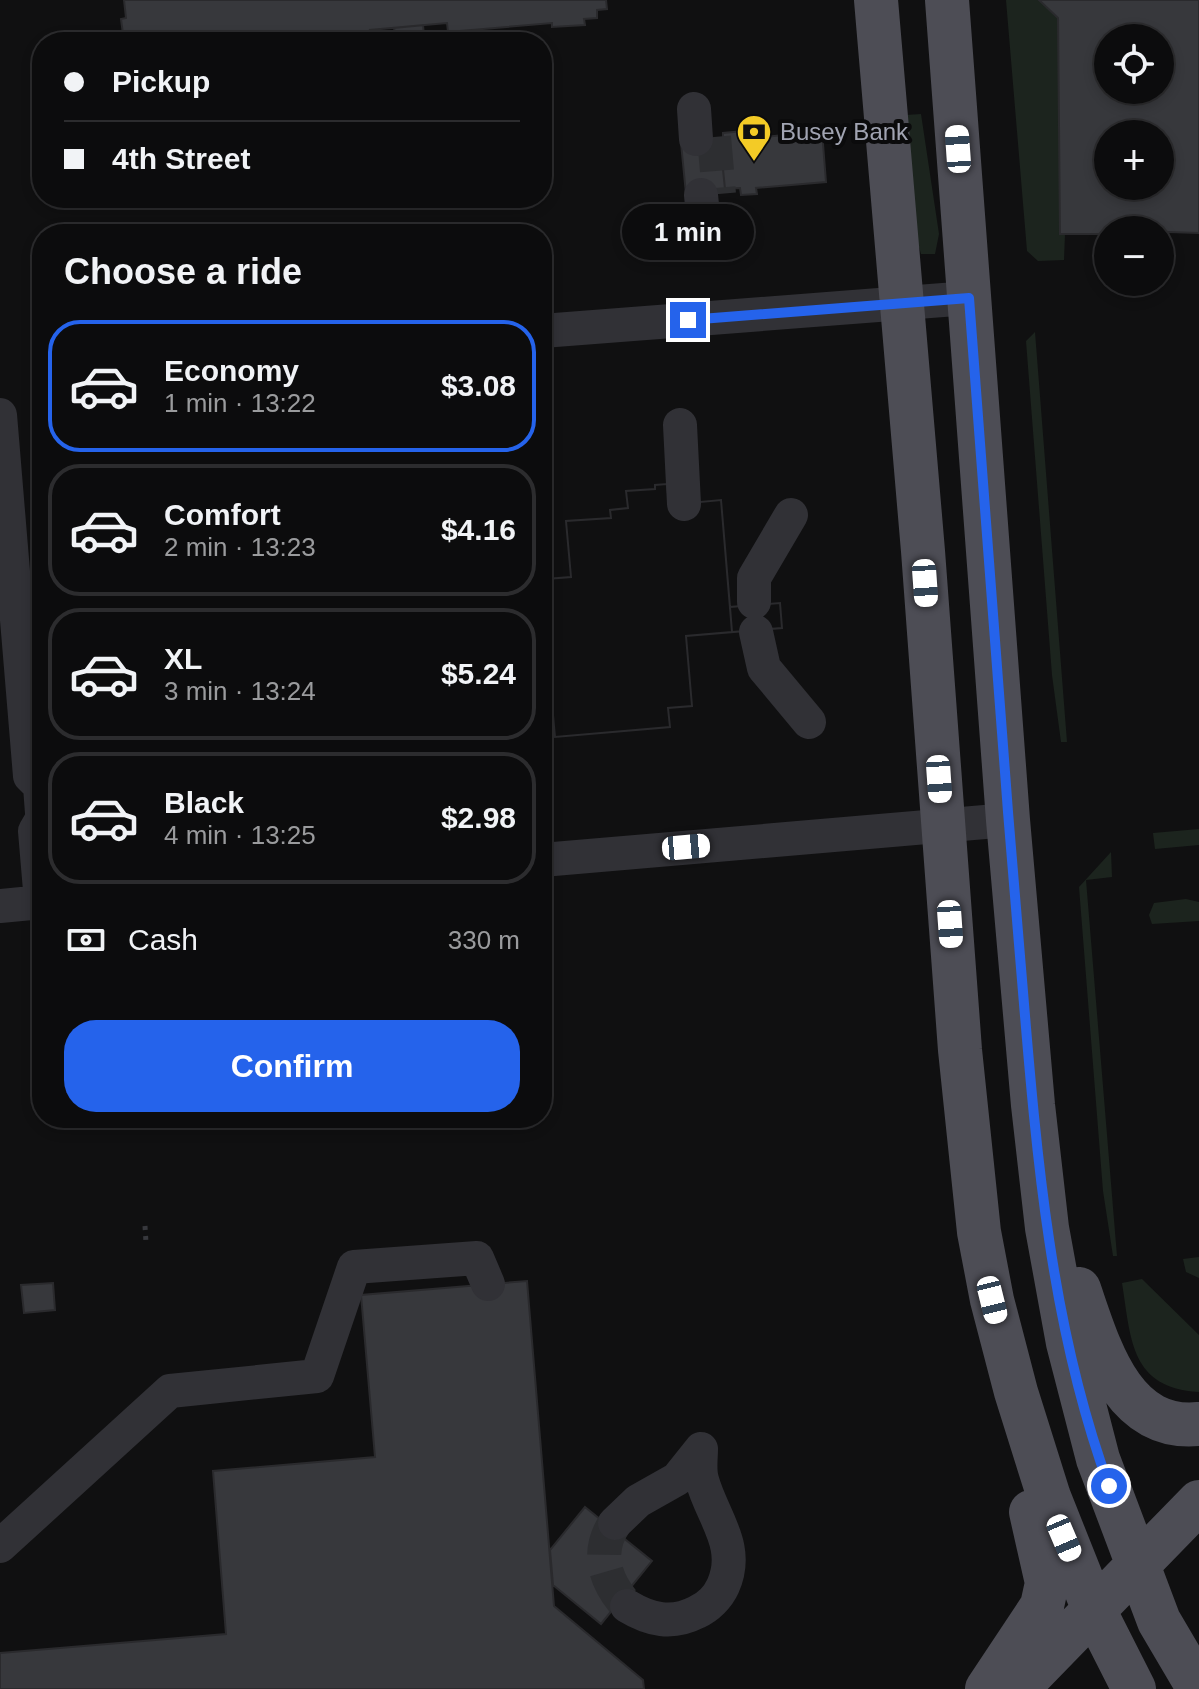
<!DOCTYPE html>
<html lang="en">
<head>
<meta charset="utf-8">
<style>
  :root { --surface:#0c0c0d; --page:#1a1a1b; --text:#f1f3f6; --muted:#9a9b9d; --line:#2c2c2e; --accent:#2563eb }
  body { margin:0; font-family:Helvetica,sans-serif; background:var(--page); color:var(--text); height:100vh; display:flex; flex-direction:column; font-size:30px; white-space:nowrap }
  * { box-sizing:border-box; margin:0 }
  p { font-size:26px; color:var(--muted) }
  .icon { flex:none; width:44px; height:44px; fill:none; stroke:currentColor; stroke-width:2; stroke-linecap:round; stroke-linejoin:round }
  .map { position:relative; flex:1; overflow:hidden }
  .sheet { position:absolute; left:32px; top:224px; width:520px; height:904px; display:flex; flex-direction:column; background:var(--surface); border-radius:32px; box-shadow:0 4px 12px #0003,0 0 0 2px var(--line) }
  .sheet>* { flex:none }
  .banner { position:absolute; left:32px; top:32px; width:520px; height:176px; border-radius:32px; box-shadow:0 4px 12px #0003,0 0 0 2px var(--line); display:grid; align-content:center; height:176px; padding:0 32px; background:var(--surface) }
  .fabs { position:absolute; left:1094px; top:24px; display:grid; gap:16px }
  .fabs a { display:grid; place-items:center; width:80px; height:80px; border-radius:50%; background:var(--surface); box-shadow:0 4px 12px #0003,0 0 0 2px var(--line); font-size:40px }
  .end { position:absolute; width:36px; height:36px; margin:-18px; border:10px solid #2563eb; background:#fff; box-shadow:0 0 0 4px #fff }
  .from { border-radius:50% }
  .bubble { position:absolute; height:56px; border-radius:28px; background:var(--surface); box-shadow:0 4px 12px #0003,0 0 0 2px var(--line); font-size:26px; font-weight:700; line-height:56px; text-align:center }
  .car { position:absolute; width:24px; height:48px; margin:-24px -12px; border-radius:10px; box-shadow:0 0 6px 2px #0007; background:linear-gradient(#fff 24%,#345 0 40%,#fff 0 76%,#345 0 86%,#fff 0) }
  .banner b { display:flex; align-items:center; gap:28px; height:76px; font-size:30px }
  .banner b+b { border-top:2px solid var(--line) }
  .banner i { width:20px; height:20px; background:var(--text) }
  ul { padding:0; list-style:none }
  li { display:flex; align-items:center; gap:24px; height:132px; margin:0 16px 12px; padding:0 16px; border:4px solid var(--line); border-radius:32px }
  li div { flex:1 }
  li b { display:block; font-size:30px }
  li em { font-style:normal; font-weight:700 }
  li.current { border-color:var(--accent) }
  li>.icon { width:72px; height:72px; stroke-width:1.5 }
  h2 { padding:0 32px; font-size:36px; line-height:96px }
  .pay { display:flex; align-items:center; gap:20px; height:88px; padding:0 32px; font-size:30px }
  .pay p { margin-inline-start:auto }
  .action { display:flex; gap:16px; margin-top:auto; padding:16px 32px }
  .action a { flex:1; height:92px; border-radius:32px; background:var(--accent); color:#fff; font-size:32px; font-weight:700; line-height:92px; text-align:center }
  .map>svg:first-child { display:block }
</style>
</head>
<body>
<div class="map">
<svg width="1199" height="1689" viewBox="0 0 1199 1689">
  <rect width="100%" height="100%" fill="#101011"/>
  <path fill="#1c241e" d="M1006 0H1039L1058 18 1060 233 1065 234 1064 260 1038 261 1027 251Z
    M921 114 939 234 935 254H921L916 236 906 115Z
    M1035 332 1067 742H1061L1052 675 1026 341Z
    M1199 829V845L1155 849 1153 833Z
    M1111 852 1112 877 1086 880 1117 1256H1113L1103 1191 1079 887Z
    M1186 899 1199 902V921L1152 924 1149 915 1154 903Z
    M1199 1257V1278L1186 1272 1183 1259Z
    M1142 1279 1199 1335V1392C1130 1388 1131 1339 1122 1283Z"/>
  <path fill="#37383c" stroke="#2a2a2d" stroke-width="2" fill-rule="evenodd" d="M124 0H606L607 9 597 10V18L584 19 585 25 552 27V23L448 32 447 23 370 30 371 39 335 42H124L121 19 126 18Z
    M1039 0H1199V233L1108 230V234H1060L1058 18ZM1108 38H1160V90H1108ZM1108 134H1160V186H1108Z
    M423 25 424 36 396 40 394 28Z
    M424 36 425 42H396V40Z
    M754 130V138L822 131 826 182 756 188 757 194 741 195 740 188 725 189 720 140H723V133Z
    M720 140 725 189 686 194 681 143Z
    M667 484 669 505 721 500 730 607 780 603 782 628 686 636 692 706 668 708 670 727 555 737 547 649H552L548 610 542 611V599H547L546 579 571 577 566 521 611 518 610 510 628 508 626 491 655 489V485Z
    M667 484 669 505 721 500 732 632 686 636 692 706 668 708 670 727 555 737 547 649H552L548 610 542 611V599H547L546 579 571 577 566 521 611 518 610 510 628 508 626 491 655 489V485Z
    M780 603 782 628 732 632 730 607Z
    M527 1281 554 1606 643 1680 644 1689H0V1653L226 1634 213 1471 375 1457 361 1295Z
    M53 1283 55 1310 24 1313 21 1285Z
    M585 1507 652 1561 601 1624 553 1585 550 1550Z"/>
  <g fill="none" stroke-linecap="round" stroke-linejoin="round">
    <path stroke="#2d2e31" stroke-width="34" stroke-dasharray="34 17" stroke-linecap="butt" d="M714 137 719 194
      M615 1523C595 1552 605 1582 627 1606"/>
    <path stroke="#37383d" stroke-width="5" stroke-dasharray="4 6" stroke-linecap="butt" d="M145 1226 146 1243"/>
    <path stroke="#313136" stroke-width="34" d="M694 109 696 139
      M701 195 704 225
      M542 331 969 298
      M0 415 30 776 40 786 42 813
      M680 425 684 504
      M754 602V578L791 515
      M756 632 764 668 809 722
      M542 860 1008 820
      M41 902 35 831 42 819
      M0 906 42 902
      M615 1523 638 1501 677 1479 701 1449
      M0 1546 170 1391 317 1376 354 1267 477 1258 488 1284
      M627 1606C650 1620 672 1625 697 1612 708 1607 718 1597 723 1586 741 1546 712 1517 702 1480 699 1470 701 1458 701 1449"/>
    <path stroke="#4d4d55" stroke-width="44" d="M876 0 923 551 960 1050 979 1232 992 1300 1016 1392 1049 1497 1094 1610 1134 1689
      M947 0 1008 820 1033 1105 1047 1228 1068 1343 1098 1459 1159 1621 1199 1689
      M1079 1289C1099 1347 1122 1432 1199 1424
      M987 1689 1042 1606 1047 1583 1031 1512
      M1017 1689 1199 1502"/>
  </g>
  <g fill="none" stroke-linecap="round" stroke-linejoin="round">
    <path stroke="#2563eb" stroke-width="10" d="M688 320 969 298C986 518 1001 737 1020 956 1035 1134 1047 1317 1109 1486"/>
  </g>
  <defs>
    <symbol id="bank-pin" viewBox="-11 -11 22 30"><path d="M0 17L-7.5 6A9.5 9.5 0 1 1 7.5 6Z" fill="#f3cb26" stroke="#0b0b0c"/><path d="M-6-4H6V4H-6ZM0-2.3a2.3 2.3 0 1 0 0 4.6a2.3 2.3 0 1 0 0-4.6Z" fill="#111"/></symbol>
  </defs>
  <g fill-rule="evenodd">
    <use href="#bank-pin" x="734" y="112" width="40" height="54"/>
  </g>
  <g text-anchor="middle" stroke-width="8" stroke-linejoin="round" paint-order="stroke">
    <g font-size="24" fill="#a1a4b2" stroke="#0b0b0c" text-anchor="start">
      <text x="780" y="140">Busey Bank</text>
    </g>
  </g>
</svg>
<div class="fabs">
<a><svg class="icon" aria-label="locate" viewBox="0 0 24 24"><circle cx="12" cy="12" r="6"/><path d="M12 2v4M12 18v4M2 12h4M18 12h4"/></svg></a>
<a>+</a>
<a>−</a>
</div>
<i class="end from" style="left:1109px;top:1486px"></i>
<i class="end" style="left:688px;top:320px"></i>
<div class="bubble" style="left:622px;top:204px;width:132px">1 min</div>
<i class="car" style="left:958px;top:149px;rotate:356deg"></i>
<i class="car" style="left:925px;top:583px;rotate:176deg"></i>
<i class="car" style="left:939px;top:779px;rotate:176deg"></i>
<i class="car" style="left:686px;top:847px;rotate:85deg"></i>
<i class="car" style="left:950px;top:924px;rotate:176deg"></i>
<i class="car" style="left:992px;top:1300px;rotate:166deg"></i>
<i class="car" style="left:1064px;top:1538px;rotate:157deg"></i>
<div class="banner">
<b><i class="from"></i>Pickup</b>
<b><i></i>4th Street</b>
</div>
<section class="sheet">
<h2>Choose a ride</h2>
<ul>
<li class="current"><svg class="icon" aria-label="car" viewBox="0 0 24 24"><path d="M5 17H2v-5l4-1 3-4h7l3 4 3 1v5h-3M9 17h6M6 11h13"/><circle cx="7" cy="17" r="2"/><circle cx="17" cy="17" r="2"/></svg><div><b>Economy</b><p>1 min · 13:22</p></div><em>$3.08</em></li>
<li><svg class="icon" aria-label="car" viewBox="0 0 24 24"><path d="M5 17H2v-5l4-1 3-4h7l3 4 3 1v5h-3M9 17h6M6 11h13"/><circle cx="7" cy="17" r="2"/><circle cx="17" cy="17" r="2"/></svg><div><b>Comfort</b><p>2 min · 13:23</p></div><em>$4.16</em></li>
<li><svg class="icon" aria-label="car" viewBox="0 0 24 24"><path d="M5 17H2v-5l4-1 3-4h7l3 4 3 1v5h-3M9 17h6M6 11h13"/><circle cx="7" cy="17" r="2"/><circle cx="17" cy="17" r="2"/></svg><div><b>XL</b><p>3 min · 13:24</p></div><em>$5.24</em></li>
<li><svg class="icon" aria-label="car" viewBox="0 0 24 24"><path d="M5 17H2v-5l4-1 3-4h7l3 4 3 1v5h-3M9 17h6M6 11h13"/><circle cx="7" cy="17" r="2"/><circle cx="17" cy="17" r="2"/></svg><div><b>Black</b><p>4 min · 13:25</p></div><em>$2.98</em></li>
</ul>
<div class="pay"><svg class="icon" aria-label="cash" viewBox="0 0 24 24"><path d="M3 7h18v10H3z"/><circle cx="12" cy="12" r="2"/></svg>Cash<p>330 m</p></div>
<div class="action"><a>Confirm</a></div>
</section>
</div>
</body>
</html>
